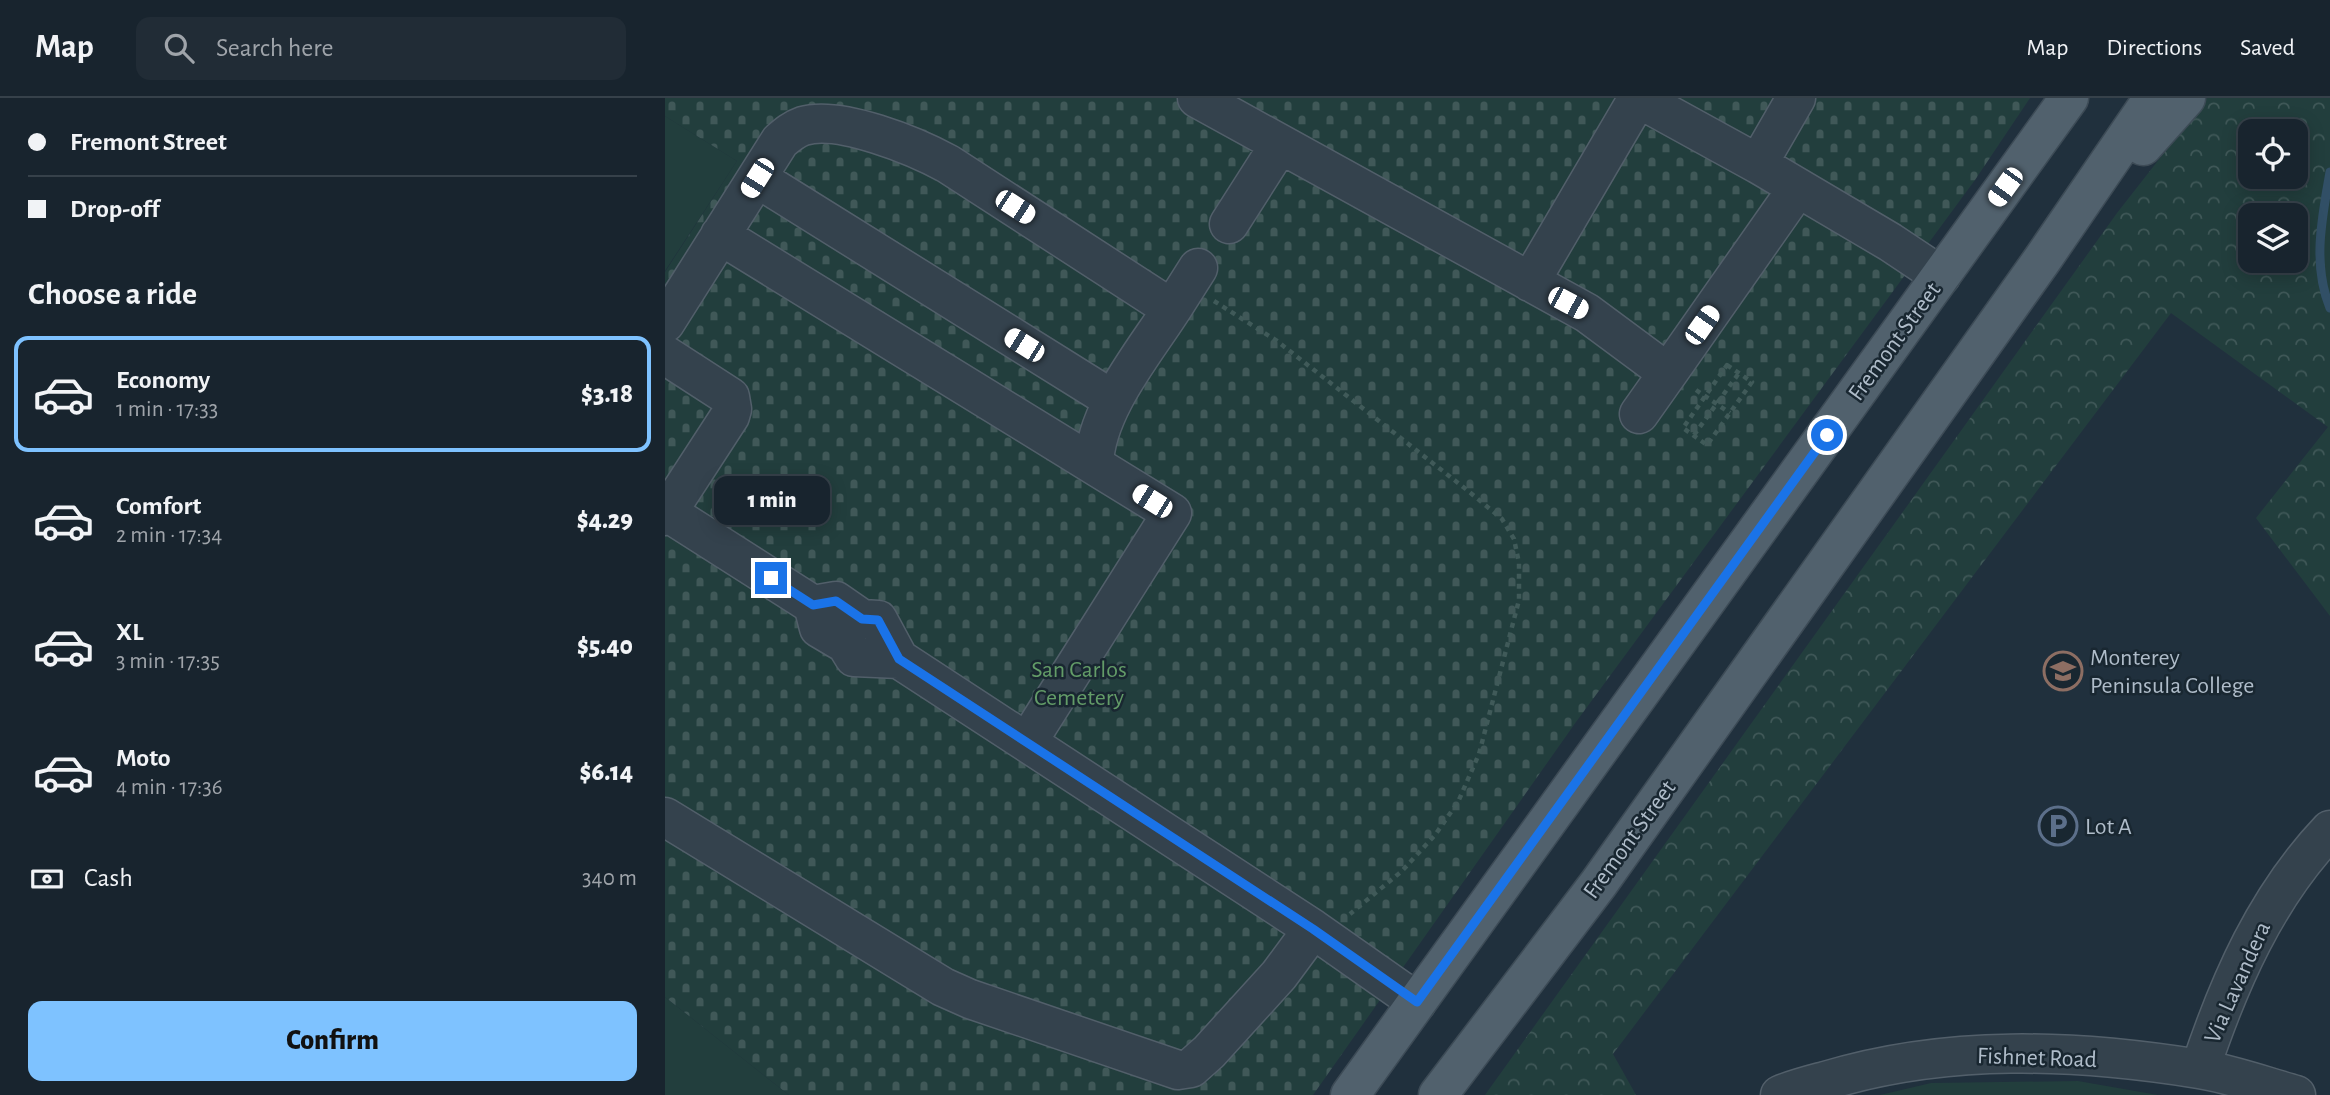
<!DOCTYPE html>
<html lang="en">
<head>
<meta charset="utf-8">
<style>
  :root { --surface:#18242e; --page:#212c36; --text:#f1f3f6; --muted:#9fa4aa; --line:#36414a; --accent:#7ec2ff }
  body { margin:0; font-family:"Alegreya Sans",sans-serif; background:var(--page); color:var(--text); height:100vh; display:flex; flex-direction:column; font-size:26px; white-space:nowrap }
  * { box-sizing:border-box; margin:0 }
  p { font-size:23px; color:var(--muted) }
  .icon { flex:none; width:38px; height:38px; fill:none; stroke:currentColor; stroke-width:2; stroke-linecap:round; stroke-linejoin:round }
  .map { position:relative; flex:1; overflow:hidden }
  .drawer { display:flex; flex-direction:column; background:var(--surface); width:665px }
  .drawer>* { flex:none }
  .guide { display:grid; align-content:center; height:154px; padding:0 28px; background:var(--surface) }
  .buttons { position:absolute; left:1573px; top:21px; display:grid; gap:14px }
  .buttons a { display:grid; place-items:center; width:70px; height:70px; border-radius:14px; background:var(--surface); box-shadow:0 4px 18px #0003,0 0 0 2px var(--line); font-size:35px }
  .end { position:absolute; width:32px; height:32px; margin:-16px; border:9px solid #1a73e8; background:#fff; box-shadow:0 0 0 4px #fff }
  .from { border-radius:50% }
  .bubble { position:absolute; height:49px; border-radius:14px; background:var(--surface); box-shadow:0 4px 18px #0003,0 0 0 2px var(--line); font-size:23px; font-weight:800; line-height:49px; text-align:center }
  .car { position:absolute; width:21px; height:42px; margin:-21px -10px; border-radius:9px; box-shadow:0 0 5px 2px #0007; background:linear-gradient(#fff 24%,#345 0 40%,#fff 0 76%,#345 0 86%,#fff 0) }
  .guide b { display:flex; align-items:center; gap:24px; height:66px; font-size:26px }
  .guide b+b { border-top:2px solid var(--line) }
  .guide i { width:18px; height:18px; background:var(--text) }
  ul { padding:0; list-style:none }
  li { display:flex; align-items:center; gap:21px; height:116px; margin:0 14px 10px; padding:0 14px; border:4px solid transparent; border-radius:14px }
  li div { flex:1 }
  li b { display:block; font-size:26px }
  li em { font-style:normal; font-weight:800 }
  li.current { border-color:var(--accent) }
  li>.icon { width:63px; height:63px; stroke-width:1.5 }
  h2 { padding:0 28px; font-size:32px; line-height:84px }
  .pay { display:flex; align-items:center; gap:18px; height:77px; padding:0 28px; font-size:26px }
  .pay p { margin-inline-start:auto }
  .action { display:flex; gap:14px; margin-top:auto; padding:14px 28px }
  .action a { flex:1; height:80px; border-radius:14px; background:var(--accent); color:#111; font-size:28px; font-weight:800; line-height:80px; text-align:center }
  header { display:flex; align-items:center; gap:42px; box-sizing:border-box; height:98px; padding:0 35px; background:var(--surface); border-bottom:2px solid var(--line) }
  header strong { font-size:33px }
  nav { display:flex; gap:38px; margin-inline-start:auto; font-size:24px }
  .search { width:490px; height:63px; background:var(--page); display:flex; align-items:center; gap:18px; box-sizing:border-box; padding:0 24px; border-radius:14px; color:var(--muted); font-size:26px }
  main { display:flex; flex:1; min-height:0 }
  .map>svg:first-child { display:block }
</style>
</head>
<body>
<header>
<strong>Map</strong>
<div class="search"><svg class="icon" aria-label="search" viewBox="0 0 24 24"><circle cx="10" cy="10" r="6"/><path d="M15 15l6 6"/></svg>Search here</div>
<nav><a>Map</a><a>Directions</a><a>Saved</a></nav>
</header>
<main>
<section class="drawer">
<div class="guide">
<b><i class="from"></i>Fremont Street</b>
<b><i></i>Drop-off</b>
</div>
<h2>Choose a ride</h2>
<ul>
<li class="current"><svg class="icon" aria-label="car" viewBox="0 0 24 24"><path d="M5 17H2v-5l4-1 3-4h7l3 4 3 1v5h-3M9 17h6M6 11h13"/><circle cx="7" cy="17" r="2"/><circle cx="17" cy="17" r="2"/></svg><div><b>Economy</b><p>1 min · 17:33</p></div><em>$3.18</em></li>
<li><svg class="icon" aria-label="car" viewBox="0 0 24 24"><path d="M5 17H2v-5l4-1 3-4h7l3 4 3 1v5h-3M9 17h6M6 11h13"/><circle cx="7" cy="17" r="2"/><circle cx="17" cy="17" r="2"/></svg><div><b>Comfort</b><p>2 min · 17:34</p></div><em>$4.29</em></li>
<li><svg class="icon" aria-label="car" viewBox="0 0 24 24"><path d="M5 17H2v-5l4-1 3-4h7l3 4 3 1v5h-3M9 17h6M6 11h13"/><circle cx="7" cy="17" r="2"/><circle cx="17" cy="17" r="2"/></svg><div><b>XL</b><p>3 min · 17:35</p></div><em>$5.40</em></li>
<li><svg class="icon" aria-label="car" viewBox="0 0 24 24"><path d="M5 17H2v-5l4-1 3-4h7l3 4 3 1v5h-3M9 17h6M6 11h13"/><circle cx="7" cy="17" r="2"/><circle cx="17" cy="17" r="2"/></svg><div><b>Moto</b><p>4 min · 17:36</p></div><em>$6.14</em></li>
</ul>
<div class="pay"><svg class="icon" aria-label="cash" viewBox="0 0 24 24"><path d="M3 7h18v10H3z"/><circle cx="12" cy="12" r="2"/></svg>Cash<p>340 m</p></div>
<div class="action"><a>Confirm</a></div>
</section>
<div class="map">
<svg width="1665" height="997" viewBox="0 0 1665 997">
  <defs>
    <pattern id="forest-crowns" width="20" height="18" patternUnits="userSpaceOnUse" patternTransform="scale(1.75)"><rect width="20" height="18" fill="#223e3d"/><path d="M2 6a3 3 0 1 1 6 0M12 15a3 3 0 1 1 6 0" fill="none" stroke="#405858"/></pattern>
    <pattern id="cemetery-stones" width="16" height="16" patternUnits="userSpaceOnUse" patternTransform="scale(1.75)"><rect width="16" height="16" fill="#223e3d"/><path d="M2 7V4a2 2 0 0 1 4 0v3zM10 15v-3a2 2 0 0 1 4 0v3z" fill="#405858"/></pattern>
  </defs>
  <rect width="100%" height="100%" fill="#20303d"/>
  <path fill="#223e3d" d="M0 18 72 63 0 173Z
    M0 899 124 997H0Z
    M1413 983 1493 997H1215L1266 985Z"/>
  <path fill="url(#forest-crowns)" fill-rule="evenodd" d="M1542 0H1665V518L1591 420 1663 329 1506 215 948 956 971 997H820L1452 115ZM1586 33H1631V79H1586ZM1586 117H1631V163H1586Z"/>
  <path fill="url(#cemetery-stones)" d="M0 0H1365L1310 82 911 624 648 997H124L0 899V174L72 63 0 18Z"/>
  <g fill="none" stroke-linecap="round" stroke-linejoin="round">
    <path stroke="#314f66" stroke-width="9" d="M1665 74C1657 120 1647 166 1665 210"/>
    <defs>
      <path id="minor" d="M532 0 922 215 1003 275 1132 91
        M973 0 1093 66 1225 144 1276 178
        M1093 66 1131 0
        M92 80 448 302
        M564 126 615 46
        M55 137 429 367
        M865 184 973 0
        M507 211 533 170
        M0 225 115 43C122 37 129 31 138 28 175 17 250 48 283 66L507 211C478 256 430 313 429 367L507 415 363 643
        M0 257 65 299 67 311 65 318 0 418
        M974 316 1003 275
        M2 414 148 507 171 503 197 521 213 522 234 561 648 831 752 904
        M148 507 154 530 181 546 189 559 234 561
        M0 719 278 889 305 901 513 972 526 970 544 954 614 877 648 831
        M1535 971C1564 884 1601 799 1665 732
        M1115 997C1129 991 1145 987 1160 983 1282 946 1409 951 1534 971 1566 976 1599 988 1631 997"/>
      <path id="major" d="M1478 48 1521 0
        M685 997 1404 0
        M773 997 934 785 1377 162 1488 0"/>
    </defs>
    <use href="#minor" stroke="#525f6a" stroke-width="41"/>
    <use href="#major" stroke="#3d4b56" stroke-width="41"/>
    <path stroke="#405a59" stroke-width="4.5" stroke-dasharray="5 5" stroke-linecap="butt" d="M549 203 612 243 802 392 837 421 849 441 854 465V502L814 656 793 704 770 737 737 773 685 816
      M1062 267 1087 284 1042 347 1018 330Z
      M1031 292 1065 315
      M1029 337 1074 275"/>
    <use href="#minor" stroke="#34424d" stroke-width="38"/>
    <use href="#major" stroke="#51616d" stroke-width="38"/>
  </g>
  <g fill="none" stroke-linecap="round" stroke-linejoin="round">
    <path stroke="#1a73e8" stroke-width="9" d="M106 480 148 507 171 503 197 521 213 522 234 561 648 831 752 904 1162 337"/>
  </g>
  <defs>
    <symbol id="university-ring" viewBox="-11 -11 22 22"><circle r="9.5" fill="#192731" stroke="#8d6e63" stroke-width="1.5"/><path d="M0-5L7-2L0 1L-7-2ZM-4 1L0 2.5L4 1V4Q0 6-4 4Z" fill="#8d6e63"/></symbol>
    <symbol id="parking-ring" viewBox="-11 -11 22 22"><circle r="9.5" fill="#192731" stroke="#5c6f8a" stroke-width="1.5"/><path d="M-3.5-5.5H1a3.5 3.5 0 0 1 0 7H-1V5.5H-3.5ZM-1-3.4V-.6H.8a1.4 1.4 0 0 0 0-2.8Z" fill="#5c6f8a"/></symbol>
  </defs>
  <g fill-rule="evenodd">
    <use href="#university-ring" x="1376" y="551" width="44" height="44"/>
    <use href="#parking-ring" x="1371" y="706" width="44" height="44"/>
  </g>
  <g text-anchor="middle" stroke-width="5" stroke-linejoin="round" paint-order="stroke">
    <g font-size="24" fill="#afbcc9" stroke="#192731">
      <text transform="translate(1229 243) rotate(-54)" y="8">Fremont Street</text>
      <text transform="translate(964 741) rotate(-54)" y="8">Fremont Street</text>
      <text transform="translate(1572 884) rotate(-66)" y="8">Via Lavandera</text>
      <text transform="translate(1372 959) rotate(2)" y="8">Fishnet Road</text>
    </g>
    <g font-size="24" fill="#afbcc9" stroke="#192731" text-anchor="start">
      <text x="1425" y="567">Monterey<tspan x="1425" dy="28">Peninsula College</tspan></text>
      <text x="1420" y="736">Lot A</text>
    </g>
    <g font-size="24" fill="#639c68" stroke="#192731">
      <text x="414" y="579">San Carlos<tspan x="414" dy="28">Cemetery</tspan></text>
    </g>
  </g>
</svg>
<div class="buttons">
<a><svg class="icon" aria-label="locate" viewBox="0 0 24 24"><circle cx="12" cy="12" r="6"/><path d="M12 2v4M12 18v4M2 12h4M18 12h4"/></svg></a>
<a><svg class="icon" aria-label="layers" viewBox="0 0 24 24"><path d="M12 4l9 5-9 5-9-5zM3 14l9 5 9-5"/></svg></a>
</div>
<i class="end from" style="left:1162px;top:337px"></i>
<i class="end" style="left:106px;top:480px"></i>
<div class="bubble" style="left:49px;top:378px;width:116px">1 min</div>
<i class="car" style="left:92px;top:80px;rotate:212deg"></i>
<i class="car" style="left:1340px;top:89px;rotate:216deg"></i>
<i class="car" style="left:350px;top:109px;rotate:123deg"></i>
<i class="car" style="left:903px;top:205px;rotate:118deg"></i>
<i class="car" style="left:1037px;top:227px;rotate:35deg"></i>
<i class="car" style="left:359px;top:247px;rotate:302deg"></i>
<i class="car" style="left:487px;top:403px;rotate:302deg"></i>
</div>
</main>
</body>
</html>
